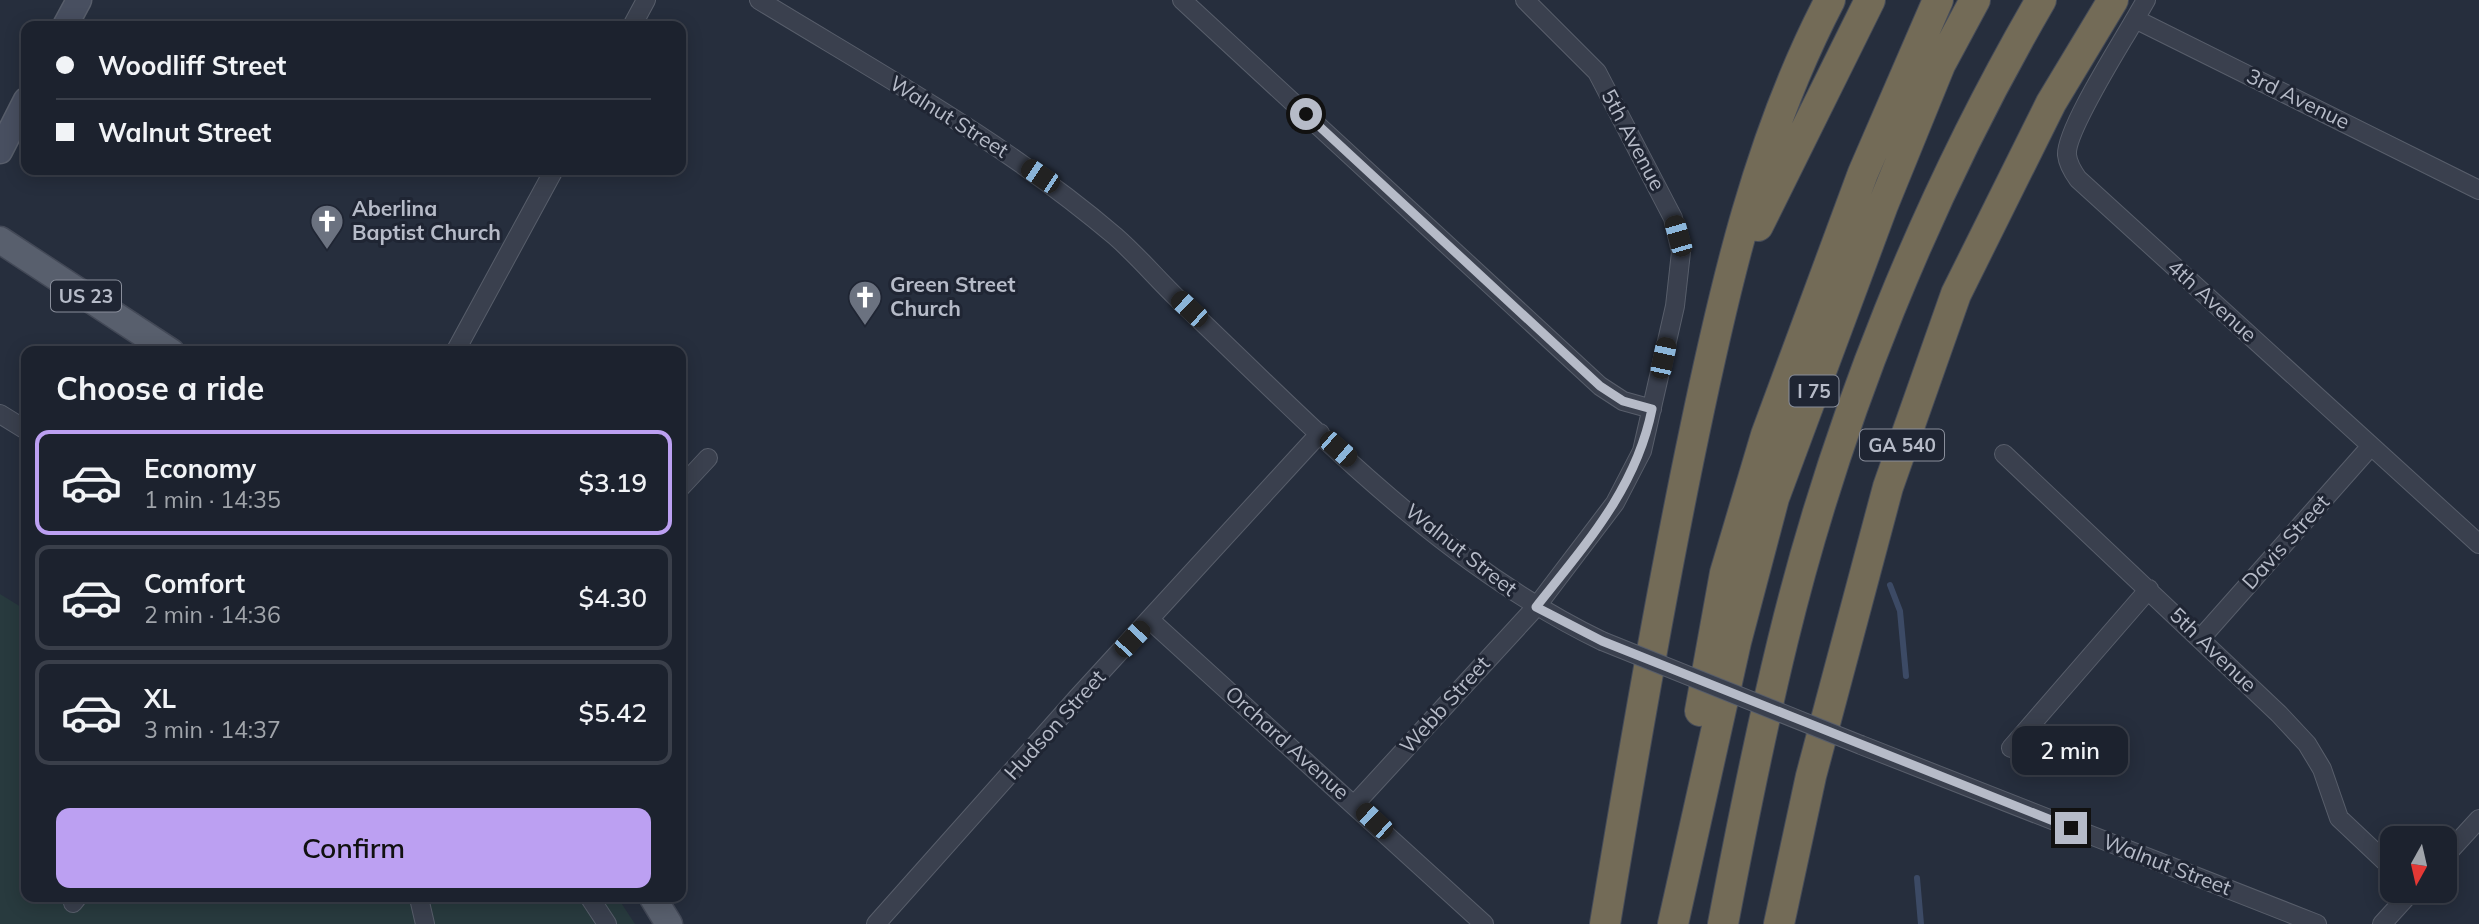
<!DOCTYPE html>
<html lang="en">
<head>
<meta charset="utf-8">
<style>
  :root { --surface:#1c222e; --page:#292f3a; --text:#f1f3f6; --muted:#a0a4aa; --line:#3a3f4a; --accent:#bca0f2 }
  body { margin:0; font-family:Mulish,sans-serif; background:var(--page); color:var(--text); height:100vh; display:flex; flex-direction:column; font-size:26px; white-space:nowrap }
  * { box-sizing:border-box; margin:0 }
  p { font-size:23px; color:var(--muted) }
  .icon { flex:none; width:38px; height:38px; fill:none; stroke:currentColor; stroke-width:2; stroke-linecap:round; stroke-linejoin:round }
  .map { position:relative; flex:1; overflow:hidden }
  .drawer { position:absolute; left:21px; top:346px; width:665px; height:556px; display:flex; flex-direction:column; background:var(--surface); border-radius:14px; box-shadow:0 4px 18px #0003,0 0 0 2px var(--line) }
  .drawer>* { flex:none }
  .banner { position:absolute; left:21px; top:21px; width:665px; height:154px; border-radius:14px; box-shadow:0 4px 18px #0003,0 0 0 2px var(--line); display:grid; align-content:center; height:154px; padding:0 35px; background:var(--surface) }
  .needle { width:46px; rotate:188deg }
  .fabs { position:absolute; left:2380px; top:826px; display:grid; gap:14px }
  .fabs a { display:grid; place-items:center; width:77px; height:77px; border-radius:14px; background:var(--surface); box-shadow:0 4px 18px #0003,0 0 0 2px var(--line); font-size:35px }
  .end { position:absolute; width:32px; height:32px; margin:-16px; border:9px solid #b6bbc8; background:#111; box-shadow:0 0 0 4px #111 }
  .from { border-radius:50% }
  .bubble { position:absolute; height:49px; border-radius:14px; background:var(--surface); box-shadow:0 4px 18px #0003,0 0 0 2px var(--line); font-size:23px; font-weight:600; line-height:49px; text-align:center }
  .car { position:absolute; width:21px; height:42px; margin:-21px -10px; border-radius:9px; box-shadow:0 0 5px 2px #0007; background:linear-gradient(#222 24%,#8ab4d8 0 40%,#222 0 76%,#8ab4d8 0 86%,#222 0) }
  .banner b { display:flex; align-items:center; gap:24px; height:66px; font-size:26px }
  .banner b+b { border-top:2px solid var(--line) }
  .banner i { width:18px; height:18px; background:var(--text) }
  ul { padding:0; list-style:none }
  li { display:flex; align-items:center; gap:21px; height:105px; margin:0 14px 10px; padding:0 21px; border:4px solid var(--line); border-radius:14px }
  li div { flex:1 }
  li b { display:block; font-size:26px }
  li em { font-style:normal; font-weight:600 }
  li.active { border-color:var(--accent) }
  li>.icon { width:63px; height:63px; stroke-width:1.5 }
  h2 { padding:0 35px; font-size:32px; line-height:84px }
  .cta { display:flex; gap:14px; margin-top:auto; padding:14px 35px }
  .cta a { flex:1; height:80px; border-radius:14px; background:var(--accent); color:#111; font-size:28px; font-weight:600; line-height:80px; text-align:center }
  .map>svg:first-child { display:block }
</style>
</head>
<body>
<div class="map">
<svg width="2479" height="924" viewBox="0 0 2479 924">
  <rect width="100%" height="100%" fill="#262e3d"/>
  <path fill="#283a3e" d="M0 594 26 610V898H618L635 924H0Z"/>
  <g fill="none" stroke-linecap="round" stroke-linejoin="round">
    <path stroke="#3c4a65" stroke-width="6" d="M1890 585 1900 611 1906 676
      M1917 878 1921 924"/>
    <defs>
      <path id="street" d="M759 0C880 74 1006 143 1115 236 1138 256 1157 279 1179 300 1310 424 1438 562 1602 641
        M1182 0 1600 386 1623 401 1652 409
        M2146 0 2135 19 2479 190
        M2135 19C2121 44 2065 131 2067 155 2068 164 2073 172 2078 179L2479 544
        M632 26 646 0
        M455 352 554 170
        M0 414 26 430
        M2004 454 2279 714 2307 744 2322 769 2339 818 2392 868
        M681 487 708 458
        M1150 620 1484 924
        M2201 638 2371 446
        M1861 745 2317 924
        M2011 748 2149 589
        M1355 804 1536 607 1615 503 1642 451 1675 306 1681 252 1673 218 1597 72 1525 0
        M2445 856 2479 819
        M419 898 425 924
        M590 898 607 924
        M73 903 77 898
        M876 924 1078 697 1320 433
        M2382 924 2412 891"/>
      <path id="secondary" d="M65 26 79 0
        M0 151 26 100"/>
      <path id="primary" d="M0 240 171 352
        M653 898 669 924"/>
      <path id="highway" d="M1758 226 1870 0
        M1700 711 1725 573 1766 435 1863 173 1938 0
        M1605 924C1632 760 1660 596 1694 434 1725 285 1759 136 1830 0
        M1673 924 1736 642 1774 498 1883 205 1940 65 1975 0
        M1723 924C1741 829 1760 734 1783 640 1837 418 1926 198 2041 0
        M1779 924 1811 776 1888 487 1956 294 2051 103 2113 0"/>
    </defs>
    <use href="#street" stroke="#585e6b" stroke-width="20"/>
    <use href="#secondary" stroke="#585e6b" stroke-width="27"/>
    <use href="#primary" stroke="#434957" stroke-width="29"/>
    <use href="#highway" stroke="#454b58" stroke-width="32"/>
    <use href="#street" stroke="#3a404e" stroke-width="18"/>
    <use href="#secondary" stroke="#484f60" stroke-width="24"/>
    <use href="#primary" stroke="#585f6d" stroke-width="26"/>
    <use href="#highway" stroke="#736b57" stroke-width="30"/>
    <defs>
      <path id="street-bridge" d="M1602 641 1861 745"/>
    </defs>
    <use href="#street-bridge" stroke="#585e6b" stroke-width="20" stroke-linecap="butt"/>
    <use href="#street-bridge" stroke="#3a404e" stroke-width="18"/>
  </g>
  <g fill="none" stroke-linecap="round" stroke-linejoin="round">
    <path stroke="#b6bbc8" stroke-width="9" d="M1306 114 1600 386 1623 401 1652 409C1636 489 1585 545 1536 607L1602 641 2071 828"/>
  </g>
  <defs>
    <symbol id="church-pin" viewBox="-11 -11 22 30"><path d="M0 17L-7.5 6A9.5 9.5 0 1 1 7.5 6Z" fill="#6b7280" stroke="#1f2533"/><path d="M-1.2-6h2.4v3.5h3.3v2.4h-3.3V6h-2.4V-.1h-3.3v-2.4h3.3Z" fill="#fff"/></symbol>
  </defs>
  <g fill-rule="evenodd">
    <use href="#church-pin" x="308" y="202" width="38" height="52"/>
    <use href="#church-pin" x="846" y="278" width="38" height="52"/>
  </g>
  <g text-anchor="middle" stroke-width="6" stroke-linejoin="round" paint-order="stroke">
    <g fill="#1f2533" stroke="#898e9b" stroke-width="2">
      <rect x="51" y="280.5" width="70" height="31" rx="5"/>
      <rect x="1789.5" y="375.5" width="49" height="31" rx="5"/>
      <rect x="1860" y="429.5" width="84" height="31" rx="5"/>
    </g>
    <g font-size="19" font-weight="bold" fill="#b6bbc8">
      <text x="86" y="303">US 23</text>
      <text x="1814" y="398">I 75</text>
      <text x="1902" y="452">GA 540</text>
    </g>
    <g font-size="21" fill="#b6bbc8" stroke="#1f2533">
      <text transform="translate(2298 99) rotate(26)" y="7">3rd Avenue</text>
      <text transform="translate(949 117) rotate(32)" y="7">Walnut Street</text>
      <text transform="translate(1633 140) rotate(62)" y="7">5th Avenue</text>
      <text transform="translate(2212 301) rotate(42)" y="7">4th Avenue</text>
      <text transform="translate(2286 542) rotate(-48)" y="7">Davis Street</text>
      <text transform="translate(1461 550) rotate(38)" y="7">Walnut Street</text>
      <text transform="translate(2213 650) rotate(44)" y="7">5th Avenue</text>
      <text transform="translate(1445 705) rotate(-48)" y="7">Webb Street</text>
      <text transform="translate(1055 725) rotate(-48)" y="7">Hudson Street</text>
      <text transform="translate(1287 743) rotate(42)" y="7">Orchard Avenue</text>
      <text transform="translate(2167 865) rotate(21)" y="7">Walnut Street</text>
    </g>
    <g font-size="21" font-weight="bold" fill="#b6bbc8" stroke="#1f2533" text-anchor="start">
      <text x="352" y="216">Aberlina<tspan x="352" dy="24">Baptist Church</tspan></text>
      <text x="890" y="292">Green Street<tspan x="890" dy="24">Church</tspan></text>
    </g>
  </g>
</svg>
<div class="fabs">
<a><svg class="needle" viewBox="-14 -14 28 28"><path d="M0-13l5 13h-10z" fill="#e53935"/><path d="M0 13l5-13h-10z" fill="#a0a4aa"/></svg></a>
</div>
<i class="end from" style="left:1306px;top:114px"></i>
<i class="end" style="left:2071px;top:828px"></i>
<div class="bubble" style="left:2012px;top:726px;width:116px">2 min</div>
<i class="car" style="left:1040px;top:176px;rotate:304deg"></i>
<i class="car" style="left:1678px;top:236px;rotate:344deg"></i>
<i class="car" style="left:1189px;top:309px;rotate:313deg"></i>
<i class="car" style="left:1663px;top:358px;rotate:12deg"></i>
<i class="car" style="left:1338px;top:449px;rotate:131deg"></i>
<i class="car" style="left:1132px;top:639px;rotate:43deg"></i>
<i class="car" style="left:1374px;top:821px;rotate:313deg"></i>
<div class="banner">
<b><i class="from"></i>Woodliff Street</b>
<b><i></i>Walnut Street</b>
</div>
<section class="drawer">
<h2>Choose a ride</h2>
<ul>
<li class="active"><svg class="icon" aria-label="car" viewBox="0 0 24 24"><path d="M5 17H2v-5l4-1 3-4h7l3 4 3 1v5h-3M9 17h6M6 11h13"/><circle cx="7" cy="17" r="2"/><circle cx="17" cy="17" r="2"/></svg><div><b>Economy</b><p>1 min · 14:35</p></div><em>$3.19</em></li>
<li><svg class="icon" aria-label="car" viewBox="0 0 24 24"><path d="M5 17H2v-5l4-1 3-4h7l3 4 3 1v5h-3M9 17h6M6 11h13"/><circle cx="7" cy="17" r="2"/><circle cx="17" cy="17" r="2"/></svg><div><b>Comfort</b><p>2 min · 14:36</p></div><em>$4.30</em></li>
<li><svg class="icon" aria-label="car" viewBox="0 0 24 24"><path d="M5 17H2v-5l4-1 3-4h7l3 4 3 1v5h-3M9 17h6M6 11h13"/><circle cx="7" cy="17" r="2"/><circle cx="17" cy="17" r="2"/></svg><div><b>XL</b><p>3 min · 14:37</p></div><em>$5.42</em></li>
</ul>
<div class="cta"><a>Confirm</a></div>
</section>
</div>
</body>
</html>
